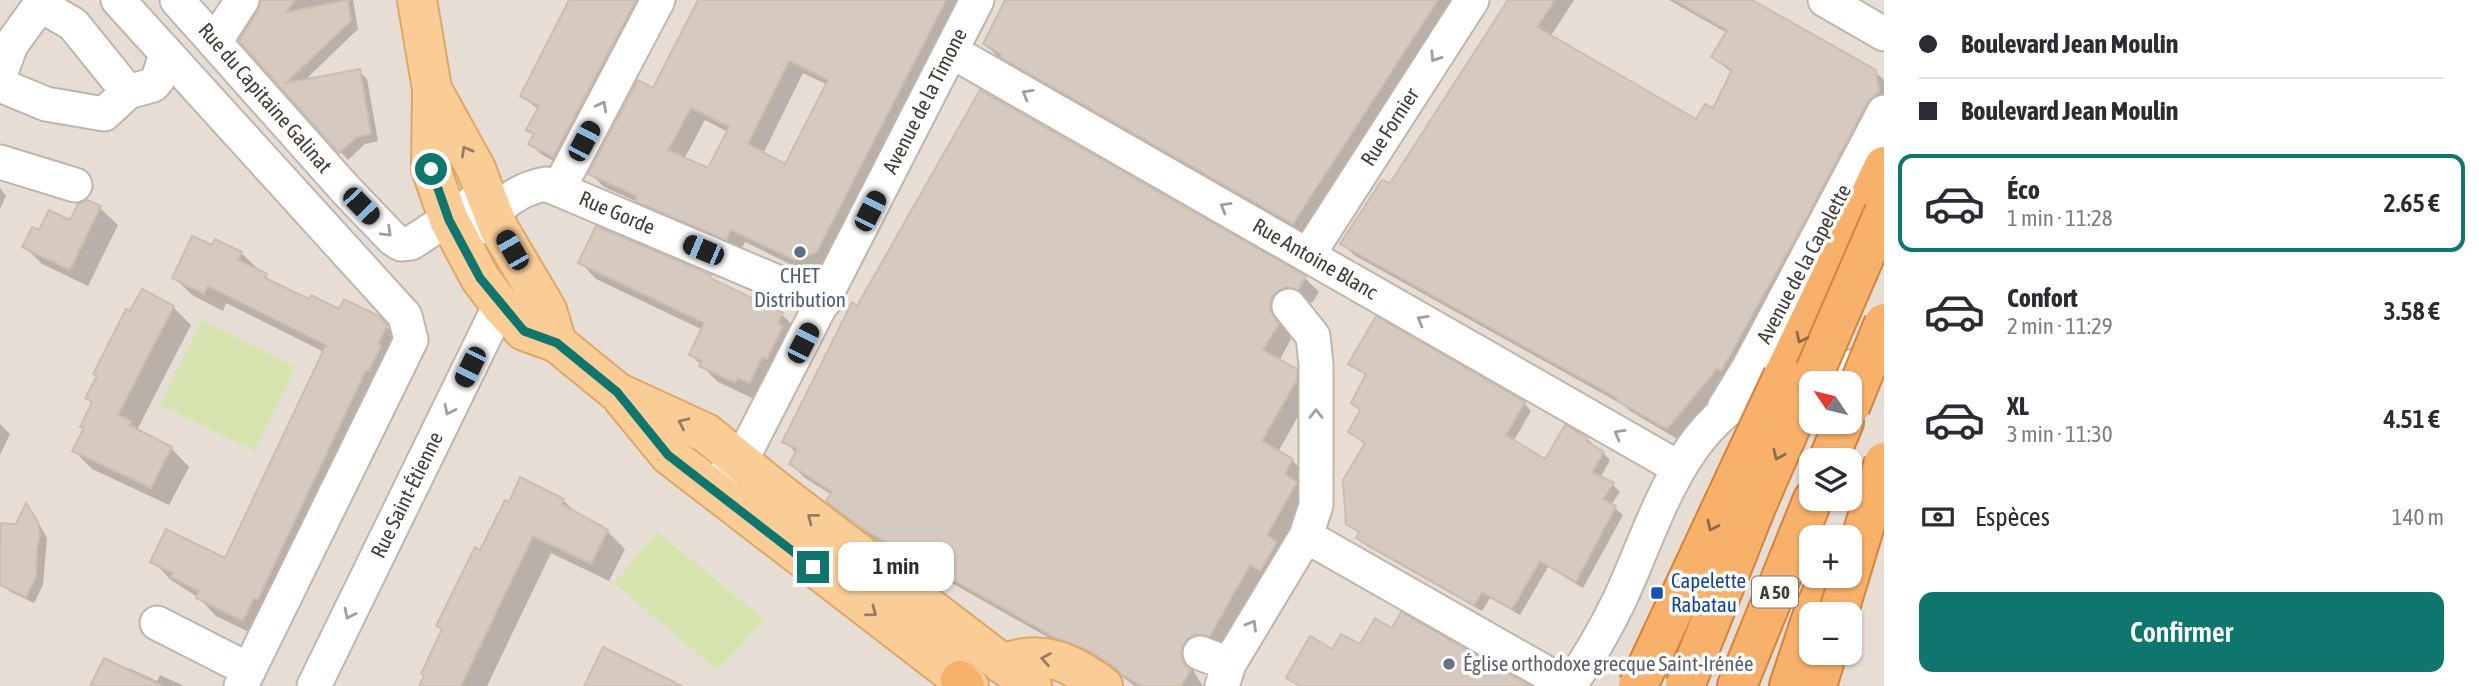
<!DOCTYPE html>
<html lang="fr">
<head>
<meta charset="utf-8">
<style>
  :root { --surface:#fff; --page:#f7f7f7; --text:#2b2b33; --muted:#7c7c81; --line:#e1e1e2; --accent:#0f766e }
  body { margin:0; font-family:"Asap Condensed",sans-serif; background:var(--page); color:var(--text); height:100vh; display:flex; flex-direction:column; font-size:26px; white-space:nowrap }
  * { box-sizing:border-box; margin:0 }
  p { font-size:23px; color:var(--muted) }
  .icon { flex:none; width:38px; height:38px; fill:none; stroke:currentColor; stroke-width:2; stroke-linecap:round; stroke-linejoin:round }
  .map { position:relative; flex:1; overflow:hidden }
  .sheet { display:flex; flex-direction:column; background:var(--surface); width:595px }
  .sheet>* { flex:none }
  .hud { display:grid; align-content:center; height:154px; padding:0 35px; background:var(--surface) }
  .needle { width:46px; rotate:305deg }
  .fabs { position:absolute; left:1799px; top:371px; display:grid; gap:14px }
  .fabs a { display:grid; place-items:center; width:63px; height:63px; border-radius:14px; background:var(--surface); box-shadow:0 2px 5px #0004; font-size:35px }
  .end { position:absolute; width:32px; height:32px; margin:-16px; border:9px solid #0f766e; background:#fff; box-shadow:0 0 0 4px #fff }
  .from { border-radius:50% }
  .bubble { position:absolute; height:49px; border-radius:14px; background:var(--surface); box-shadow:0 2px 5px #0004; font-size:23px; font-weight:600; line-height:49px; text-align:center }
  .car { position:absolute; width:21px; height:42px; margin:-21px -10px; border-radius:9px; box-shadow:0 0 5px 2px #0007; background:linear-gradient(#222 24%,#8ab4d8 0 40%,#222 0 76%,#8ab4d8 0 86%,#222 0) }
  .hud b { display:flex; align-items:center; gap:24px; height:66px; font-size:26px }
  .hud b+b { border-top:2px solid var(--line) }
  .hud i { width:18px; height:18px; background:var(--text) }
  ul { padding:0; list-style:none }
  li { display:flex; align-items:center; gap:21px; height:98px; margin:0 14px 10px; padding:0 21px; border:4px solid transparent; border-radius:14px }
  li div { flex:1 }
  li b { display:block; font-size:26px }
  li em { font-style:normal; font-weight:600 }
  li.selected { border-color:var(--accent) }
  li>.icon { width:63px; height:63px; stroke-width:1.5 }
  .pay { display:flex; align-items:center; gap:18px; height:77px; padding:0 35px; font-size:26px }
  .pay p { margin-inline-start:auto }
  .action { display:flex; gap:14px; margin-top:auto; padding:14px 35px }
  .action a { flex:1; height:80px; border-radius:14px; background:var(--accent); color:#fff; font-size:28px; font-weight:600; line-height:80px; text-align:center }
  main { display:flex; flex:1; min-height:0 }
  .map>svg:first-child { display:block }
</style>
</head>
<body>
<main>
<div class="map">
<svg width="1884" height="686" viewBox="0 0 1884 686">
  <rect width="100%" height="100%" fill="#f2ece6"/>
  <path fill="#e6ddd4" fill-rule="evenodd" d="M0 0H1884V686H0ZM1811 383H1850V422H1811ZM1811 460H1850V499H1811ZM1811 537H1850V576H1811ZM1811 614H1850V653H1811Z"/>
  <path fill="#d6e5b0" d="M202 320 296 367 255 451 160 405Z
    M657 532 765 620 717 670 614 583Z"/>
  <path fill="#0003" fill-rule="evenodd" d="M262 0H353L358 29 303 82 359 71 367 79 378 141 365 144 348 160 241 40 260 11Z
    M571 0H635L646 12 564 167 541 154 530 144 535 136 528 129 539 110 522 96Z
    M700 0H966L831 266 808 273 745 242 740 252 650 214 640 203 604 187 590 173 654 91ZM803 73 828 85 786 167 763 154ZM705 120 728 132 709 170 684 159Z
    M1007 0H1459L1306 236 1015 69 998 57 985 44Z
    M1511 0H1574L1550 37 1697 121 1714 111 1732 73 1713 57 1727 33 1669 0H1749L1875 72 1884 80V109L1729 379 1679 440 1630 411 1623 405 1354 255 1342 244 1390 185Z
    M0 188 6 196 0 209Z
    M87 201 100 208 118 225 88 286 42 264 24 246 40 233 71 222Z
    M213 248 241 253 275 285 310 302 340 312 378 318 397 337 261 638 216 616 199 598 171 580 153 561 226 560 324 352 226 303 223 311 192 295 174 277Z
    M580 262 710 277 717 283 782 315 799 331 767 398 755 393 752 398 718 382 691 355 703 330 596 279Z
    M1305 278 1319 292 1312 303 1300 300 1283 325 1291 339 1279 361 1296 370 1310 384V395L1278 452 1292 460 1305 473 1299 486 1309 497 1224 649 1195 660 1194 672 1203 686H1135L1106 665 1072 651 874 539 842 515 828 501 832 495 805 478 791 464 796 453 784 441 858 308Z
    M173 307 191 325 137 430 171 448 189 467 169 505 92 469 74 451 85 429 82 426 93 404 88 398Z
    M1350 363 1524 403 1531 411 1513 442 1546 461 1587 439 1603 453 1610 460 1600 478 1613 485 1620 492 1611 505 1623 515 1583 588 1548 567 1520 615 1490 598 1482 611 1365 545 1358 538 1360 534 1348 523 1366 445 1350 432 1360 410 1353 403 1367 376Z
    M0 424 10 434 0 455Z
    M563 500 580 516 607 531 625 549 609 581 551 553 487 686H421L443 630 439 626 481 552Z
    M27 506 33 513 47 538 43 585 34 603 9 591 1 584 17 526Z
    M129 668 157 681 160 675 184 686H92L127 671Z"/>
  <path fill="#d6c9bf" stroke="#cebdaf" stroke-width="2" fill-rule="evenodd" d="M261 0H295L286 12 348 0 351 21 286 83 360 69 371 134 357 137 339 153 239 41 258 10Z
    M569 0H636L553 157 528 144 534 134 526 130 539 106 520 96Z
    M698 0H946L817 252 794 260 731 230 726 240 635 201 637 196 588 174 638 80 653 88ZM789 61 828 80 785 164 748 144ZM691 108 729 127 708 168 668 150Z
    M1005 0H1438L1293 224 1000 57 1001 54 983 44Z
    M1508 0H1555L1537 27 1696 119 1705 104 1713 108 1732 70 1711 57 1727 30 1675 0H1752L1876 70 1879 91 1867 103 1800 230 1721 371 1717 369 1667 429 1616 400 1617 398 1340 244 1382 180 1390 183Z
    M980 90 1306 276 1298 290 1285 287 1278 291 1271 298 1270 310 1279 324 1263 350 1297 369V380L1262 441 1293 459 1285 474 1297 482 1267 535 1277 542 1260 571 1250 565 1210 636 1196 634 1188 638 1182 646 1181 657 1185 665 1191 670 1181 686H1142L1121 674 1116 668 1090 651 1056 638 858 526 826 501 832 492 789 464 797 449 782 442 852 302 857 306Z
    M87 200 101 206 70 270 22 247 32 227 39 230 49 210 70 220 78 204Z
    M596 226 711 275 710 278 783 313 778 324 783 326 767 359 762 357 750 383 738 378 735 383 699 366 702 361 689 355 704 323 578 263Z
    M192 236 212 245 215 239 242 252 238 260 267 274 265 278 309 299 311 295 339 309 344 299 379 316 387 325 378 344 381 346 369 371 366 370 258 599 254 598 243 621 196 598 199 591 171 577 173 573 150 562 166 529 225 558 326 345 208 286 204 294 172 278Z
    M142 289 174 306 118 415 131 421 129 425 172 447 151 488 72 451 84 428 80 427 92 402 85 398 97 376 93 374 126 309 130 311Z
    M1376 316 1525 402 1506 435 1545 459 1565 425 1588 438 1586 441 1604 452 1592 472 1614 483 1603 499 1616 506 1576 582 1540 561 1512 609 1482 592 1474 605 1356 538 1359 532 1346 524 1343 480 1365 443 1348 432 1360 410 1351 403 1366 374 1348 364Z
    M520 477 564 499 562 504 608 530 591 564 533 536 461 686H419L424 676 421 674 442 629 436 626 475 547 480 550 505 500 509 502Z
    M26 503 38 522 40 536 37 549 36 577 26 597 0 585V559L1 523 16 524Z
    M1401 612 1530 686H1300L1286 678 1310 636 1332 649 1341 634 1360 644 1375 618 1392 628Z
    M603 647 682 686H584Z
    M104 658 162 686H90Z"/>
  <g fill="none" stroke-linecap="round" stroke-linejoin="round">
    <defs>
      <path id="minor" d="M118 0 405 316 411 340 241 686
        M177 0 346 190 393 239 401 244 411 243 486 194
        M1825 0 1884 34
        M215 42 242 0
        M951 51 1679 468
        M0 75 11 45 40 5 73 24 128 92
        M0 85 46 104 104 114 128 92 153 85 158 79 166 54
        M0 162 75 185
        M559 188 658 0
        M478 228C499 207 516 189 546 184L824 302
        M1308 255 1472 0
        M1724 408 1749 367 1884 112
        M721 478 739 461 747 449 977 0
        M1306 536 1569 686
        M157 623 249 670
        M1200 653 1229 664
        M314 686 500 305
        M1222 686 1229 664 1306 536 1316 505V365L1313 336 1289 306
        M1569 686C1590 657 1604 632 1620 599 1653 528 1679 429 1754 393 1765 388 1779 386 1790 382 1821 374 1852 366 1884 360"/>
      <path id="major" d="M417 0 432 89 431 169 449 220 480 278 500 305 524 331 557 343 617 392 706 433 773 488 1032 686
        M433 91 476 169 499 229 547 310 557 343
        M623 399 669 455 969 686
        M1002 664C1042 648 1070 662 1103 686"/>
      <path id="highway" d="M1783 376 1884 166
        M1828 460 1844 422
        M1813 614 1829 576
        M960 680 965 686
        M1737 686 1813 499
        M1789 686 1811 620
        M1817 686 1827 653"/>
    </defs>
    <use href="#minor" stroke="#c0b5ac" stroke-width="37"/>
    <use href="#major" stroke="#dfa767" stroke-width="42"/>
    <use href="#highway" stroke="#d7833b" stroke-width="42"/>
    <use href="#minor" stroke="#fff" stroke-width="33"/>
    <use href="#major" stroke="#facd97" stroke-width="38"/>
    <use href="#highway" stroke="#f8b16b" stroke-width="38"/>
    <defs>
      <path id="highway-bridge" d="M1850 407 1884 323
        M1838 614 1884 462
        M1638 686 1783 376
        M1685 686 1756 507 1884 212"/>
    </defs>
    <use href="#highway-bridge" stroke="#d7833b" stroke-width="42" stroke-linecap="butt"/>
    <use href="#highway-bridge" stroke="#f8b16b" stroke-width="38"/>
  </g>
  <defs><path id="oneway-chevron" d="M-2-3.5L2.5 0L-2 3.5" fill="none" stroke-width="1.6" stroke-linecap="round" stroke-linejoin="round" transform="scale(1.75)"/></defs>
  <g stroke="#a29e9a">
    <use href="#oneway-chevron" transform="translate(1435 57) rotate(123)"/>
    <use href="#oneway-chevron" transform="translate(1027 94) rotate(-150)"/>
    <use href="#oneway-chevron" transform="translate(602 106) rotate(-62)"/>
    <use href="#oneway-chevron" transform="translate(1225 207) rotate(-150)"/>
    <use href="#oneway-chevron" transform="translate(387 232) rotate(44)"/>
    <use href="#oneway-chevron" transform="translate(1422 320) rotate(-150)"/>
    <use href="#oneway-chevron" transform="translate(449 410) rotate(116)"/>
    <use href="#oneway-chevron" transform="translate(1316 414) rotate(-90)"/>
    <use href="#oneway-chevron" transform="translate(1619 434) rotate(-150)"/>
    <use href="#oneway-chevron" transform="translate(349 614) rotate(116)"/>
    <use href="#oneway-chevron" transform="translate(1252 625) rotate(-59)"/>
  </g>
  <g stroke="#967d61">
    <use href="#oneway-chevron" transform="translate(466 151) rotate(-119)"/>
    <use href="#oneway-chevron" transform="translate(683 423) rotate(-155)"/>
    <use href="#oneway-chevron" transform="translate(812 518) rotate(-142)"/>
    <use href="#oneway-chevron" transform="translate(872 612) rotate(37)"/>
    <use href="#oneway-chevron" transform="translate(1046 659) rotate(-170)"/>
  </g>
  <g stroke="#8c6b4b">
    <use href="#oneway-chevron" transform="translate(1801 338) rotate(116)"/>
    <use href="#oneway-chevron" transform="translate(1778 455) rotate(114)"/>
    <use href="#oneway-chevron" transform="translate(1712 526) rotate(115)"/>
  </g>
  <g fill="none" stroke-linecap="round" stroke-linejoin="round">
    <path stroke="#0f766e" stroke-width="9" d="M431 169 449 220 480 278 524 331 557 343 617 392 668 455 813 567"/>
  </g>
  <circle fill="#5c6f8a" stroke="#fff" stroke-width="2.5" cx="800" cy="252" r="7"/>
  <rect fill="#1a4fb4" stroke="#fff" stroke-width="2.5" x="1650" y="586" width="14" height="14" rx="3.5"/>
  <circle fill="#6b7280" stroke="#fff" stroke-width="2.5" cx="1449" cy="664" r="7"/>
  <g text-anchor="middle" stroke-width="7" stroke-linejoin="round" paint-order="stroke">
    <rect fill="#fff" stroke="#7c7672" stroke-width="2" x="1752" y="576.5" width="46" height="31" rx="5"/>
    <g font-size="19" font-weight="bold" fill="#443c35">
      <text x="1775" y="599">A 50</text>
    </g>
    <g font-size="21" fill="#443c35" stroke="#fff">
      <text transform="translate(265 98) rotate(49)" y="7">Rue du Capitaine Galinat</text>
      <text transform="translate(925 101) rotate(-63)" y="7">Avenue de la Timone</text>
      <text transform="translate(1390 127) rotate(-57)" y="7">Rue Fornier</text>
      <text transform="translate(617 213) rotate(23)" y="7">Rue Gorde</text>
      <text transform="translate(1315 259) rotate(30)" y="7">Rue Antoine Blanc</text>
      <text transform="translate(1804 264) rotate(-62)" y="7">Avenue de la Capelette</text>
      <text transform="translate(407 495) rotate(-64)" y="7">Rue Saint-Étienne</text>
    </g>
    <g font-size="21" fill="#4e5e75" stroke="#fff">
      <text x="800" y="283">CHET<tspan x="800" dy="24">Distribution</tspan></text>
    </g>
    <g font-size="21" fill="#164399" stroke="#fff" text-anchor="start">
      <text x="1671" y="588">Capelette<tspan x="1671" dy="24">Rabatau</tspan></text>
    </g>
    <g font-size="21" fill="#5b616d" stroke="#fff" text-anchor="start">
      <text x="1463" y="671">Église orthodoxe grecque Saint-Irénée</text>
    </g>
  </g>
</svg>
<div class="fabs">
<a><svg class="needle" viewBox="-14 -14 28 28"><path d="M0-13l5 13h-10z" fill="#e53935"/><path d="M0 13l5-13h-10z" fill="#7c7c81"/></svg></a>
<a><svg class="icon" aria-label="layers" viewBox="0 0 24 24"><path d="M12 4l9 5-9 5-9-5zM3 14l9 5 9-5"/></svg></a>
<a>+</a>
<a>−</a>
</div>
<i class="end from" style="left:431px;top:169px"></i>
<i class="end" style="left:813px;top:567px"></i>
<div class="bubble" style="left:838px;top:542px;width:116px">1 min</div>
<i class="car" style="left:584px;top:141px;rotate:28deg"></i>
<i class="car" style="left:361px;top:206px;rotate:136deg"></i>
<i class="car" style="left:870px;top:211px;rotate:27deg"></i>
<i class="car" style="left:512px;top:250px;rotate:330deg"></i>
<i class="car" style="left:703px;top:250px;rotate:293deg"></i>
<i class="car" style="left:803px;top:343px;rotate:27deg"></i>
<i class="car" style="left:470px;top:367px;rotate:206deg"></i>
</div>
<section class="sheet">
<div class="hud">
<b><i class="from"></i>Boulevard Jean Moulin</b>
<b><i></i>Boulevard Jean Moulin</b>
</div>
<ul>
<li class="selected"><svg class="icon" aria-label="car" viewBox="0 0 24 24"><path d="M5 17H2v-5l4-1 3-4h7l3 4 3 1v5h-3M9 17h6M6 11h13"/><circle cx="7" cy="17" r="2"/><circle cx="17" cy="17" r="2"/></svg><div><b>Éco</b><p>1 min · 11:28</p></div><em>2.65 €</em></li>
<li><svg class="icon" aria-label="car" viewBox="0 0 24 24"><path d="M5 17H2v-5l4-1 3-4h7l3 4 3 1v5h-3M9 17h6M6 11h13"/><circle cx="7" cy="17" r="2"/><circle cx="17" cy="17" r="2"/></svg><div><b>Confort</b><p>2 min · 11:29</p></div><em>3.58 €</em></li>
<li><svg class="icon" aria-label="car" viewBox="0 0 24 24"><path d="M5 17H2v-5l4-1 3-4h7l3 4 3 1v5h-3M9 17h6M6 11h13"/><circle cx="7" cy="17" r="2"/><circle cx="17" cy="17" r="2"/></svg><div><b>XL</b><p>3 min · 11:30</p></div><em>4.51 €</em></li>
</ul>
<div class="pay"><svg class="icon" aria-label="cash" viewBox="0 0 24 24"><path d="M3 7h18v10H3z"/><circle cx="12" cy="12" r="2"/></svg>Espèces<p>140 m</p></div>
<div class="action"><a>Confirmer</a></div>
</section>
</main>
</body>
</html>
